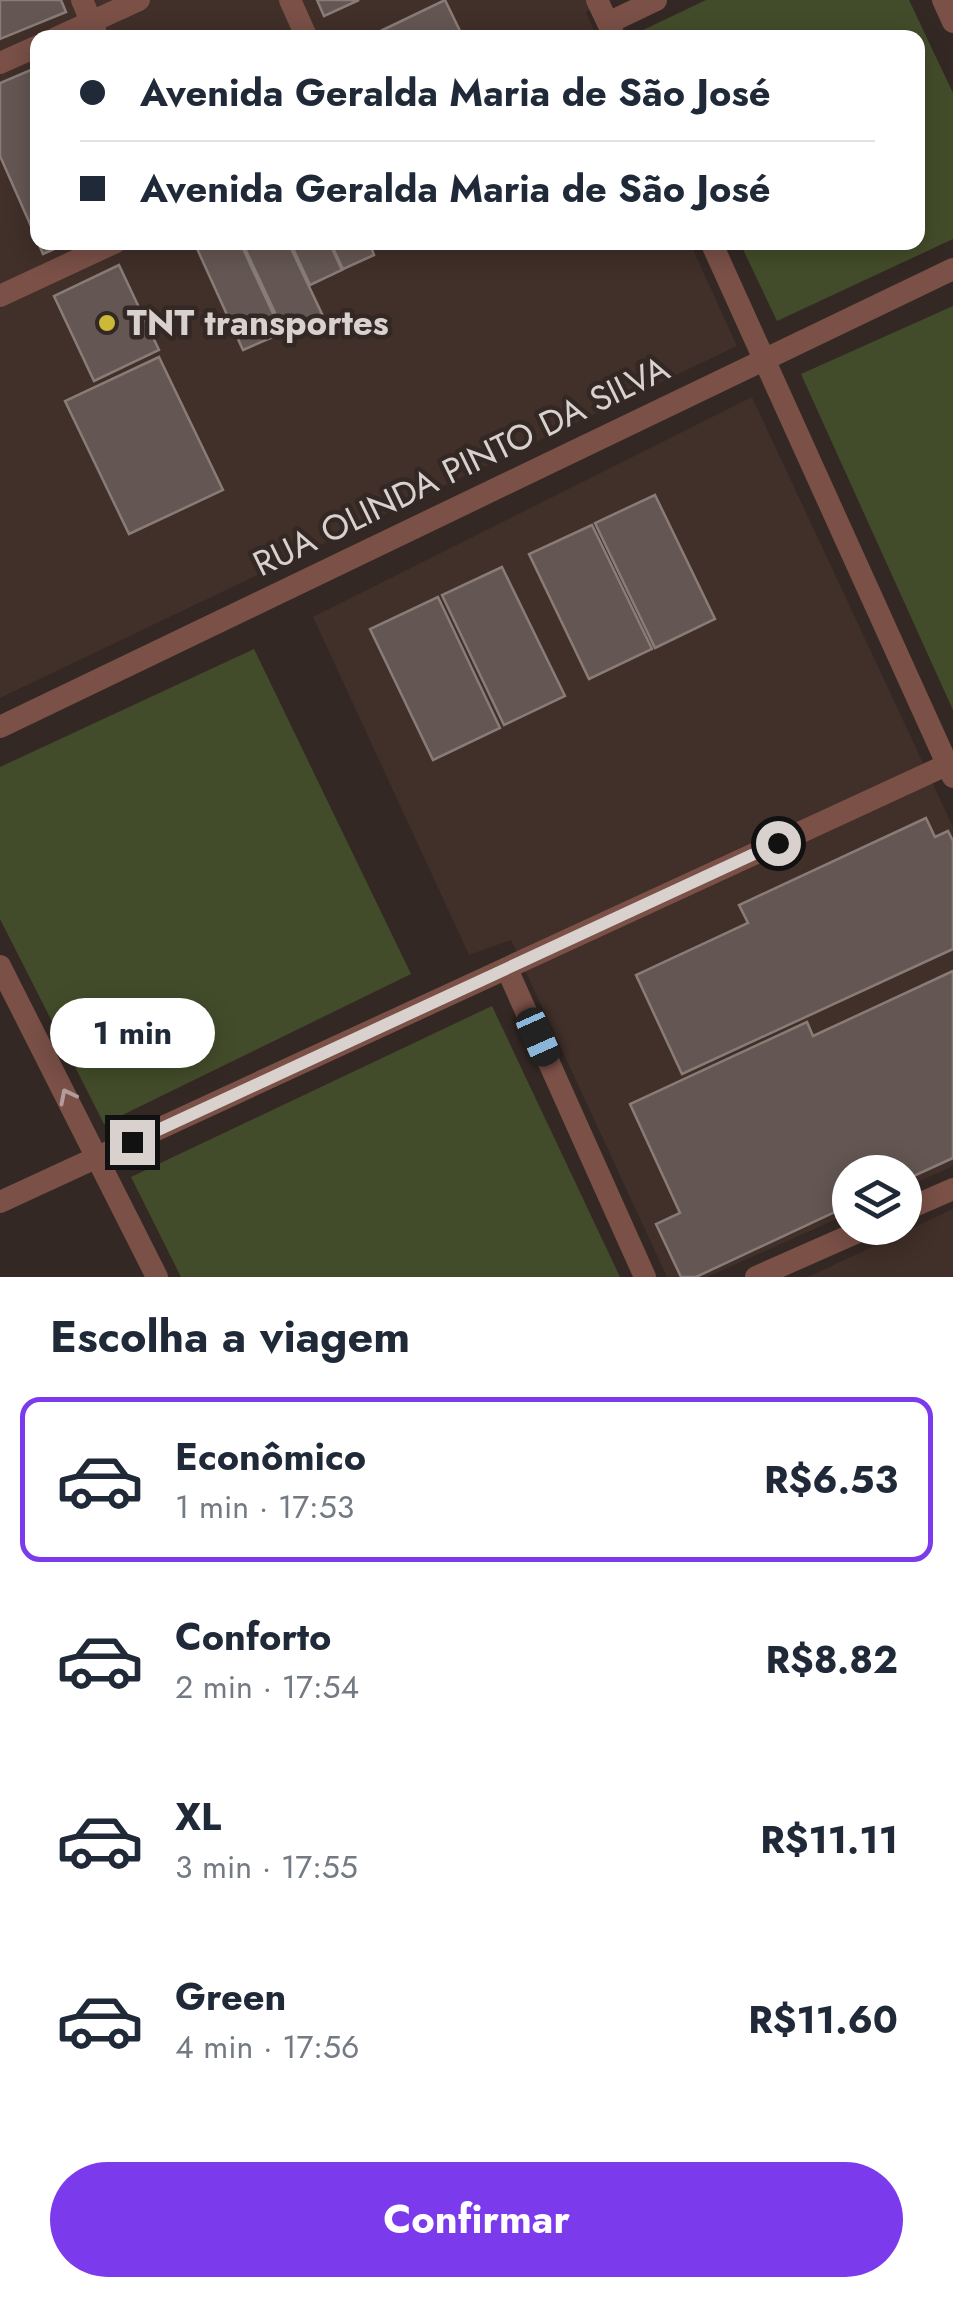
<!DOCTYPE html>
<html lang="pt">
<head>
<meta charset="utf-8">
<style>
  :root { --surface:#fff; --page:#f6f6f7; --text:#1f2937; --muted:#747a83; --line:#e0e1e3; --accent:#7c3aed }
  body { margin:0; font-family:Jost,sans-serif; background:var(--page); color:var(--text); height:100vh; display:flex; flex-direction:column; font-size:38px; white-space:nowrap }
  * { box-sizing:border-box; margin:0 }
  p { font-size:32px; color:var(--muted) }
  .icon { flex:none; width:55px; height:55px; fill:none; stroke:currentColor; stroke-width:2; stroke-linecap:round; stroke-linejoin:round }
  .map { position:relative; height:1277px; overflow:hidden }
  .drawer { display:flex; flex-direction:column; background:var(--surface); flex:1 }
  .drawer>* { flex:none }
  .guide { position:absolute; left:30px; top:30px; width:895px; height:220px; border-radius:20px; box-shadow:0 5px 25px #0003; display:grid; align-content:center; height:220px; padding:0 50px; background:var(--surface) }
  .buttons { position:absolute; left:832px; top:1155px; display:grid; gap:20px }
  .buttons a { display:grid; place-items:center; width:90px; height:90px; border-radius:50%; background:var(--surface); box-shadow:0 5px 25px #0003; font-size:50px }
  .end { position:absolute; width:45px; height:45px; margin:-22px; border:12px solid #d8d1ce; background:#111; box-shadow:0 0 0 5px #111 }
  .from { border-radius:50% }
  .bubble { position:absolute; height:70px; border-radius:35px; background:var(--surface); box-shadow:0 5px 25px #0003; font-size:32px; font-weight:700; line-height:70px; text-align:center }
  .car { position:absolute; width:30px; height:60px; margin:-30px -15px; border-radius:12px; box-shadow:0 0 8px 2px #0007; background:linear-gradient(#222 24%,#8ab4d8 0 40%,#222 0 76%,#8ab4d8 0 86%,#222 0) }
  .guide b { display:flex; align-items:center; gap:35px; height:95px; font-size:38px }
  .guide b+b { border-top:2px solid var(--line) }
  .guide i { width:25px; height:25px; background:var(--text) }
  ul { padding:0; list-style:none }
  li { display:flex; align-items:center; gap:30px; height:165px; margin:0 20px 15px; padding:0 30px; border:5px solid transparent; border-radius:20px }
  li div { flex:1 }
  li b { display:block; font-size:38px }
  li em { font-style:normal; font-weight:700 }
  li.current { border-color:var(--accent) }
  li>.icon { width:90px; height:90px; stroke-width:1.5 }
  h2 { padding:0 50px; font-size:45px; line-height:120px }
  .primary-button { display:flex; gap:20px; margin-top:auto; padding:20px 50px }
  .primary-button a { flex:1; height:115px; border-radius:60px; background:var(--accent); color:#fff; font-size:40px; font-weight:700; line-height:115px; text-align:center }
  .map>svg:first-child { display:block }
</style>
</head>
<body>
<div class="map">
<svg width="953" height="1277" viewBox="0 0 953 1277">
  <rect width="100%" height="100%" fill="#332824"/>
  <path fill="#412f29" d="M0 0H611L586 12 597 37 38 38V242L690 243 737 346 0 698Z
    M752 397 953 827V1166L905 1188V1172H850V1213L707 1277H667L511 940 469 955 313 617Z
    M953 1209V1277H808Z"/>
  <path fill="#434c2a" d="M706 0H909L953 93V239L777 321 740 243 918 242V38L644 37 641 31Z
    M953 306V710L801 374Z
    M254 649 411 974 104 1124 0 919V767Z
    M492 1006 620 1277H181L131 1177Z"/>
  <path fill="#645753" stroke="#897c77" stroke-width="2.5" d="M0 0H61L66 12 0 39Z
    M317 0H359L324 16Z
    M445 0 460 31 446 38H366Z
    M38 67V242L0 156V83Z
    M38 242H70L43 254Z
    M194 242H240L282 333 243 350Z
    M242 242H288L322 314 284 332Z
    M290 242H329L342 270 310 285Z
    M330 242H369L374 255 343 269Z
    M119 265 159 350 94 381 54 296Z
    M159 357 223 490 129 534 65 401Z
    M655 495 715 619 655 648 595 523Z
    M592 525 652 649 589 679 529 554Z
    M502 567 565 696 504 725 442 595Z
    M438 597 500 728 433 760 370 629Z
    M926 818 935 837 948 831 953 841V949L682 1074 636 975 748 923 739 905Z
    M953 971V1158L905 1180V1172H850V1205L696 1277H681L656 1224 680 1213 630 1104 807 1022 813 1036Z"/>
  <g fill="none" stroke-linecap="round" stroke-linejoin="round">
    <path stroke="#7a5047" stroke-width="22" d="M82 0 98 38
      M290 0 307 38
      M597 0 615 38
      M943 0 953 22
      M608 23 656 0
      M56 38 139 0
      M0 63 38 46
      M711 242 953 777
      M0 296 116 242
      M0 727 953 269
      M0 966 157 1277
      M507 969 645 1277
      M0 1202 953 762
      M905 1210 953 1189
      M756 1277 867 1228"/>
  </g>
  <defs><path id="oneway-chevron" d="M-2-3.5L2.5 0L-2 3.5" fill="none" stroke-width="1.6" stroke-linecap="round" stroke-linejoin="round" transform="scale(2.5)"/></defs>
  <use stroke="#b29d98" href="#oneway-chevron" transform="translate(67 1096) rotate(-117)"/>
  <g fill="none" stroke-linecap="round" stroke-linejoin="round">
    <path stroke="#d8d1ce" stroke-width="12" d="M132 1142 778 843"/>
  </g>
  <circle fill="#ccb938" stroke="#332824" stroke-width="4" cx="107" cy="323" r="10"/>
  <g text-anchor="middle" stroke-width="9" stroke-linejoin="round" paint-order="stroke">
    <g font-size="35" font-weight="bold" fill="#d8d1ce" stroke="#332824" text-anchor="start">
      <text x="127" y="335">TNT transportes</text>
    </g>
    <g font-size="35" fill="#d8d1ce" stroke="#332824">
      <text transform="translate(461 466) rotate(-26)" y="12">RUA OLINDA PINTO DA SILVA</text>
    </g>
  </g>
</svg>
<div class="buttons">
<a><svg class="icon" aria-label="layers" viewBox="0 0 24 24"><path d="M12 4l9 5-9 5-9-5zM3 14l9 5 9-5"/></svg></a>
</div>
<i class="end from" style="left:778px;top:843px"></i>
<i class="end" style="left:132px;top:1142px"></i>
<div class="bubble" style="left:50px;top:998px;width:165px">1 min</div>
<i class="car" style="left:538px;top:1037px;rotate:156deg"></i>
<div class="guide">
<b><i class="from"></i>Avenida Geralda Maria de São José</b>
<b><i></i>Avenida Geralda Maria de São José</b>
</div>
</div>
<section class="drawer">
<h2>Escolha a viagem</h2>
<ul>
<li class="current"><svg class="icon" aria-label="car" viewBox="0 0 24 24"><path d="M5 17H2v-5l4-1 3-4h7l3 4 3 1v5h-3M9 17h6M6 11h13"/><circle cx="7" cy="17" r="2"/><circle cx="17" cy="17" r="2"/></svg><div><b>Econômico</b><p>1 min · 17:53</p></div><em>R$6.53</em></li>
<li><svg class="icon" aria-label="car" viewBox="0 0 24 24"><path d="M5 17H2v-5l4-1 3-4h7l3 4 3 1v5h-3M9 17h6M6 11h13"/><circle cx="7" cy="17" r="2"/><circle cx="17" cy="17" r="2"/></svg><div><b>Conforto</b><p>2 min · 17:54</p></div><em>R$8.82</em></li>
<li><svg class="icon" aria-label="car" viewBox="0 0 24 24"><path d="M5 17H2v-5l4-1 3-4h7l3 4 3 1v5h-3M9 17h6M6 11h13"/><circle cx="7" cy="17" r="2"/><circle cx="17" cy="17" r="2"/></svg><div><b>XL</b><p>3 min · 17:55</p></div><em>R$11.11</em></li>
<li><svg class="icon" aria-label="car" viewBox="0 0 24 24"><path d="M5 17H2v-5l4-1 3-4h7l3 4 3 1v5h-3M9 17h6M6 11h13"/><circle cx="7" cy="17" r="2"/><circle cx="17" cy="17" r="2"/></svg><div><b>Green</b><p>4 min · 17:56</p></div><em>R$11.60</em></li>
</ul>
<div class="primary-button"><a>Confirmar</a></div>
</section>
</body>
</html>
